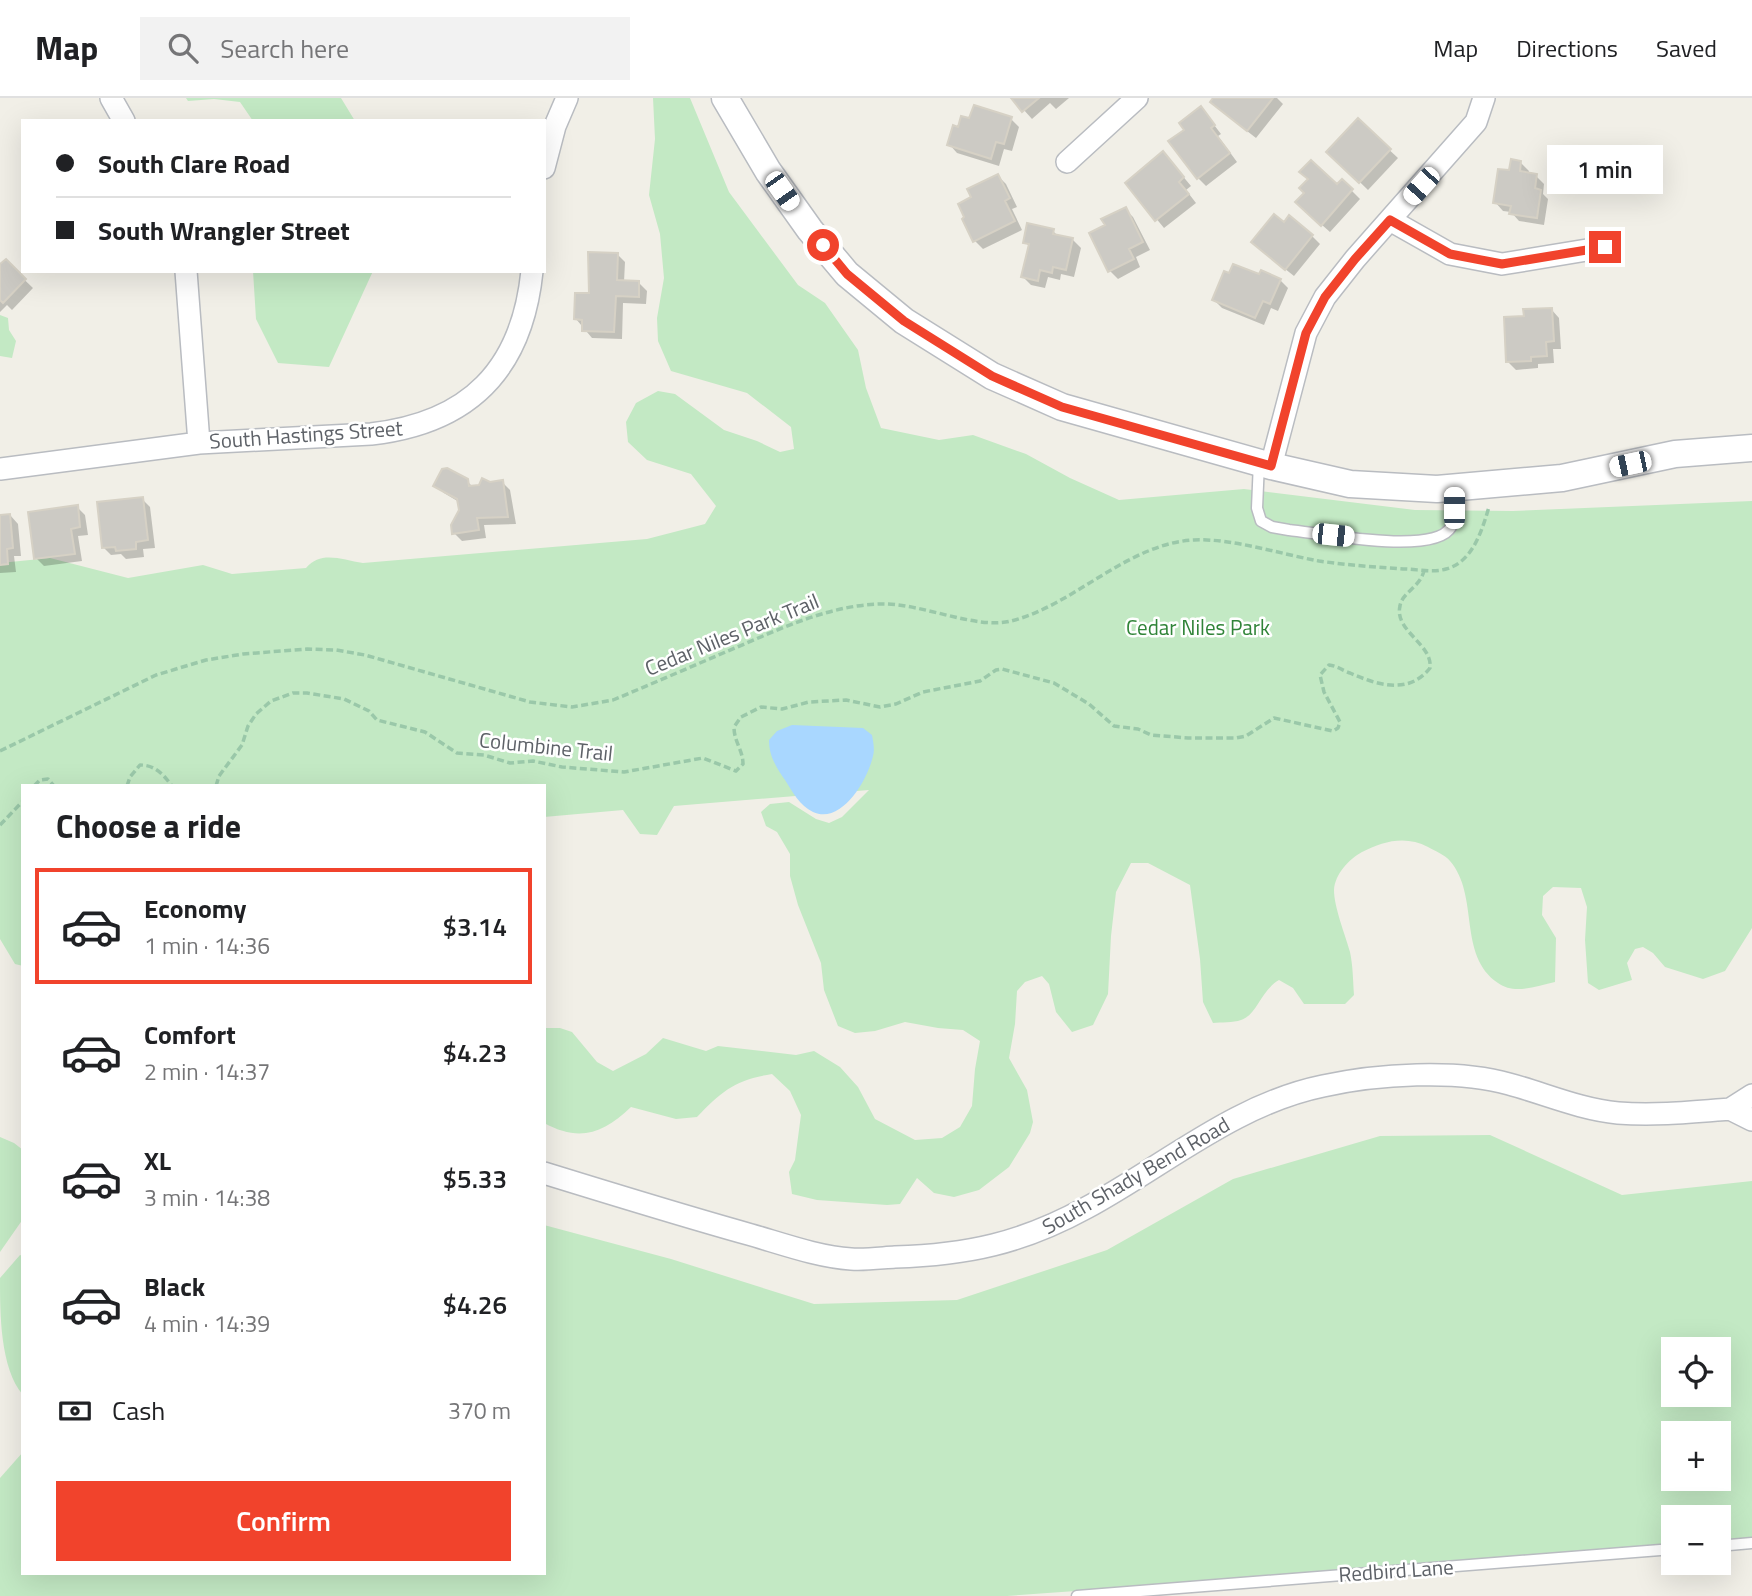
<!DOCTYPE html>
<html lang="en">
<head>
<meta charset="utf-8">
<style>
  :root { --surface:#fff; --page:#f2f2f2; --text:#202124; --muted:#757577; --line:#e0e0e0; --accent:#f1432c }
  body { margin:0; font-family:"Titillium Web",sans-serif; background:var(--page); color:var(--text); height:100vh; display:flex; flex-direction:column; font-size:26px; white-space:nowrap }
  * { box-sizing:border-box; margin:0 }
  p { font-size:23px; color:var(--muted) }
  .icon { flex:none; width:38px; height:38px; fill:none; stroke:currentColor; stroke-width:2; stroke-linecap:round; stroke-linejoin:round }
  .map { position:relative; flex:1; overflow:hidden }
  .details { position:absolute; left:21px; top:686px; width:525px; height:791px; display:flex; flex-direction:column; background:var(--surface); border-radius:0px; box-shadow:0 7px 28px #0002 }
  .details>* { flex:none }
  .banner { position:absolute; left:21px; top:21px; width:525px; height:154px; border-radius:0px; box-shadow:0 7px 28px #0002; display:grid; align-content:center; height:154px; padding:0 35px; background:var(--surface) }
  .fabs { position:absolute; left:1661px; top:1239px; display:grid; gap:14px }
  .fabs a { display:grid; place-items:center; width:70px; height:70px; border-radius:0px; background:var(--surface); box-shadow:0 7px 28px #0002; font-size:35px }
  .end { position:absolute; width:32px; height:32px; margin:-16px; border:9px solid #f1432c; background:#fff; box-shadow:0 0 0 4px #fff }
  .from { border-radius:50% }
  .bubble { position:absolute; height:49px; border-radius:0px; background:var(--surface); box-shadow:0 7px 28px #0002; font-size:23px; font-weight:600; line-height:49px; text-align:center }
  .car { position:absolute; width:21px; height:42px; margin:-21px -10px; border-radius:9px; box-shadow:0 0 5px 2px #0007; background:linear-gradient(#fff 24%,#345 0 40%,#fff 0 76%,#345 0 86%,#fff 0) }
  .banner b { display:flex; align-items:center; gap:24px; height:66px; font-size:26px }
  .banner b+b { border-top:2px solid var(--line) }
  .banner i { width:18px; height:18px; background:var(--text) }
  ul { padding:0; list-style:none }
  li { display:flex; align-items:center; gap:21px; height:116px; margin:0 14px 10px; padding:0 21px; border:4px solid transparent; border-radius:0px }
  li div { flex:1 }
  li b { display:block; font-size:26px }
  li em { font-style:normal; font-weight:600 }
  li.current { border-color:var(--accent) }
  li>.icon { width:63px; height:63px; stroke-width:1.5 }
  h2 { padding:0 35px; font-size:32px; line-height:84px }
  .pay { display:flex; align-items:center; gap:18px; height:77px; padding:0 35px; font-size:26px }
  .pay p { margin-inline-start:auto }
  .button { display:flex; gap:14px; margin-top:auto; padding:14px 35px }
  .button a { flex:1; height:80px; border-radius:0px; background:var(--accent); color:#fff; font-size:28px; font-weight:600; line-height:80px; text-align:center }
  header { display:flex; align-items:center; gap:42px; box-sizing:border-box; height:98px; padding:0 35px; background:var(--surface); border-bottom:2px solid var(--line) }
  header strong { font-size:33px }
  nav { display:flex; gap:38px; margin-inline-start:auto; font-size:24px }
  .search { width:490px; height:63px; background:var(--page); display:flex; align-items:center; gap:18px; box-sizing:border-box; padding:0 24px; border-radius:0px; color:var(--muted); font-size:26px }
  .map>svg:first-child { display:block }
</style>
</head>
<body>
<header>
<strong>Map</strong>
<div class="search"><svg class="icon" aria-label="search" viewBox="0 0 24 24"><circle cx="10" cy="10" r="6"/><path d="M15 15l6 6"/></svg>Search here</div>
<nav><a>Map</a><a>Directions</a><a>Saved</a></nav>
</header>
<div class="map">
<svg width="1752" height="1498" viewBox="0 0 1752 1498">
  <rect width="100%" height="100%" fill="#f1efe7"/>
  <path fill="#c3e9c4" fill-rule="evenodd" d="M186 0H341L355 23H253L240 4 214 1 188 3Z
    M653 0H690L729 94 798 187 825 205 858 252 866 290 881 330 939 342 973 337 1026 356 1070 380 1119 402 1244 391 1415 412 1513 413 1752 403V830L1725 873 1703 881 1665 869 1653 855 1643 849 1635 851 1627 865 1632 882 1599 892 1588 885 1585 842 1587 809 1581 790 1553 789 1543 798 1542 817 1556 840 1555 884C1537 888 1514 897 1498 885 1457 857 1480 798 1450 763 1445 757 1435 753 1428 749 1406 737 1383 743 1362 754 1349 761 1335 776 1334 792 1334 809 1345 836 1350 854 1353 868 1353 883 1354 897L1345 906H1304L1293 890 1279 882C1260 893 1258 916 1241 922 1233 925 1221 924 1213 925L1203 904 1200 861 1190 787 1148 765H1131L1116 794 1111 838 1108 896 1093 927 1072 934 1056 914 1049 886 1042 878 1025 884 1017 893 1015 926 1009 960 1027 992 1033 1024 1030 1035 1009 1069 979 1092 954 1099 934 1095 917 1080 900 1106 887 1107 817 1102 792 1096 789 1074 795 1062 801 1017 790 993 772 976C735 982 722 993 697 1019L676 1021 631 1009C603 1036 579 1044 544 1025V930H560L572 934 597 964 613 973 646 956 663 940 706 953 718 948 796 957 814 953 840 969 858 989 875 1021 915 1042 942 1040 960 1029 972 1008 975 971 980 943 963 932 938 930 905 924 875 933 855 935 838 928 824 892 821 865 798 807 790 778V756L777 734 766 728 761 714 770 706 789 704 816 721 829 725 842 719 869 692 674 708 657 737 640 736 623 712 544 719V688H23V868L15 866 0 841V465L50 460 128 480 203 467 232 476 306 470C321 452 342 462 363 465L647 441 705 426 716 408 691 376 647 362 628 344 626 324 636 305 658 293 675 296 724 332 757 343 780 354 794 351 791 329 747 295 671 273 658 243 657 220 664 180 660 136 649 97 655 41Z
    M253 173H373L329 269 278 265 256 221Z
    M0 217 8 220 9 232 16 243 12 260 0 258Z
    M1490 1037 1622 1097 1752 1083V1445L1719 1447 1718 1419H1673V1450L1007 1498H0V1380L23 1354V1475H544V1127L671 1161 814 1206 957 1202 1107 1152 1233 1081 1380 1038ZM1673 1251H1718V1297H1673ZM1673 1335H1718V1381H1673Z
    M0 1039 14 1045 23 1052V1121L0 1154Z
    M20 1157 23 1158V1297C0 1270 0 1215 0 1180Z"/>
  <path fill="#a9d7ff" d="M792 627 863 630 872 637C873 643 875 651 873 658 868 681 842 727 813 714 800 708 792 693 785 682 776 669 769 658 769 642L777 633Z"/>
  <path fill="#0003" d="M1013 0H1069L1056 11 1050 5 1032 21Z
    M1216 0H1277L1283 6 1256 40 1220 12Z
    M1208 19 1221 36 1218 38 1237 64 1206 88 1198 80Z
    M1011 21 1019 29 1012 53 1004 51 999 68 957 55 949 46 959 31Z
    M1358 23 1398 60 1368 92 1329 54Z
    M1171 64 1191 88 1186 92 1196 105 1164 130 1127 85Z
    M1521 65 1529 73 1528 76 1536 78 1544 86 1543 96 1548 101 1544 127 1519 123 1511 114 1503 113 1495 104 1510 74Z
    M998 78 1006 86 1017 109 1012 111 1022 132 983 151 975 143 974 100Z
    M1342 83 1360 101 1330 134 1305 112 1306 95 1337 88Z
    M1125 111 1133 119 1150 152 1136 159 1140 169 1118 181 1110 173 1107 128Z
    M1284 126 1312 138 1320 146 1294 178 1261 152Z
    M1053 133 1059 139 1073 142 1081 150 1074 179 1061 176 1060 182 1048 179 1045 190 1031 187 1023 179 1030 149 1025 144Z
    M617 156 625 164 624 184 639 185 647 193 646 206 623 205 622 241 592 240 576 221Z
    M6 164 33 190 12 212 7 207 0 214V168Z
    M1260 179 1280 182 1288 190 1278 213 1271 210 1264 227 1222 210 1214 202Z
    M1551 211 1559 220 1561 251H1553L1554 265 1538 266V270L1516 272 1508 264 1526 220Z
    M467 383 473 389 502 384 510 392 516 426 484 427 486 440 462 443 454 435 461 412 459 404 444 395 436 387Z
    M142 401 150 409 155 450 143 451 144 459 126 461 121 456 111 457 103 449Z
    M77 409 85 417 88 437 78 438 82 463 44 468 36 460Z
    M10 417 18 426 21 458H14L16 474 0 475V418Z"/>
  <path fill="#cccac4" stroke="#d6d1c5" stroke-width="2" d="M1011 0H1039L1022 14Z
    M1213 0H1273L1247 33 1210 4Z
    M974 7 1012 19 1004 46 996 44 991 61 947 47 953 27 958 29 961 18 969 20Z
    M1201 8 1215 27 1211 30 1230 55 1197 81 1168 43 1184 32 1179 25Z
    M1358 20 1391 51 1359 85 1326 54Z
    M1163 53 1184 79 1179 84 1189 96 1155 123 1125 85Z
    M1511 61 1521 63 1520 73 1537 76 1535 90 1541 92 1537 120 1509 116 1511 108 1493 105 1498 71 1509 72Z
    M1311 62 1337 86 1342 81 1353 91 1321 128 1295 104 1304 95 1299 90 1308 81 1299 74Z
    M998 76 1010 100 1005 103 1015 123 973 144 962 121 964 119 958 106 971 99 967 91Z
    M1126 109 1143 144 1129 151 1134 161 1108 174 1089 135 1105 127 1101 121Z
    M1274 116 1284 124 1289 117 1313 137 1285 172 1251 144Z
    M1027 125 1054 131 1053 136 1073 140 1066 172 1053 169 1052 175 1040 172 1038 183 1021 179 1029 146 1023 145Z
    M588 154 618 155 617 182 639 183V199L616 198 614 234 582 233V222L574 221 575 195H589Z
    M6 161 26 181 3 205 0 202V166Z
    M1233 166 1259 176 1261 172 1281 181 1270 206 1263 203 1255 220 1212 202 1224 173 1229 175Z
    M1552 210 1554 243 1546 244 1547 258 1531 259V263L1506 264 1504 219 1524 218 1523 211Z
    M447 370 468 381 469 388 479 387 482 380 490 384 503 382 508 419 477 420 479 432 452 436 451 427 459 412 457 401 433 388 442 371Z
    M143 399 148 442 136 444V451L116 453 115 449 102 450 97 404Z
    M78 407 80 429 71 431 75 456 34 461 28 414Z
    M10 416 13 450 7 451 8 466 0 467V417Z"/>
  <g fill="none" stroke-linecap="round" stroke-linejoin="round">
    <defs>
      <path id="service" d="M1259 364 1257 410 1261 423 1272 429 1289 432C1320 435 1435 458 1451 429 1457 419 1454 403 1454 391
        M1718 1448 1752 1445
        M1077 1498 1673 1451"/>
      <path id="minor" d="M111 0 124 23
        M1067 64 1137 0
        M544 70 555 28 567 0
        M1390 122 1450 156 1502 166 1605 149
        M186 173 199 345
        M1271 368 1306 235 1325 199 1355 161 1476 24 1484 0
        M0 371 199 345 371 336C469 325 522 272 532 173
        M1752 997 1730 1011 1752 1022
        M544 1075C612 1096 680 1117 748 1136 780 1145 818 1159 851 1161 865 1162 880 1160 895 1159 967 1157 1022 1145 1086 1110 1164 1068 1235 1006 1323 988 1377 976 1457 971 1509 986 1546 996 1579 1011 1618 1015 1655 1018 1693 1014 1730 1011"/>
      <path id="tertiary" d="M725 0 768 73 810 132 847 176 904 223 992 278 1062 309 1271 368 1350 386 1437 391 1562 380 1675 356 1752 350"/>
    </defs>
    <use href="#service" stroke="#b9bcc1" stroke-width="13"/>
    <use href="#minor" stroke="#b9bcc1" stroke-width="24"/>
    <use href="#tertiary" stroke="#b9bcc1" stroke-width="29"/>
    <path stroke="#9ac8a9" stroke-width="3.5" stroke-dasharray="7 3.5" stroke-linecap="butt" d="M0 653 156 577 206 562 243 556 307 551 336 552 365 557 530 604 572 609 613 602C654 585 695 567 735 550 782 530 830 507 881 506 922 505 976 532 1011 523 1073 508 1128 445 1194 442 1232 440 1280 456 1319 463 1347 467 1375 469 1403 471 1417 471 1432 475 1446 471 1473 464 1482 432 1489 409
      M34 688 40 682 48 681 54 688
      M127 688 130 679 140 667C155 667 163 676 172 688
      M216 688 219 678 242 647 248 628 256 616 271 603 293 595H307L344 601 369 613 377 622 425 634 457 655 484 657 510 665 533 663 562 669 624 674 703 660 736 673 743 666C743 652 734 644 734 629L741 619 761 609 782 611 809 604 846 602 880 609 896 606 923 594 980 583 996 572 1002 571 1054 585 1089 606 1114 628 1138 631 1151 637 1188 640H1236L1246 638 1274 620 1333 633 1338 630 1340 624 1324 594 1320 577 1329 567C1337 568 1342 572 1350 575 1377 587 1409 597 1430 570 1433 546 1394 533 1400 508 1402 494 1421 489 1424 472
      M0 727 23 703"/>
    <use href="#service" stroke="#fff" stroke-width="10"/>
    <use href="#minor" stroke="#fff" stroke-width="21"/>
    <use href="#tertiary" stroke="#fff" stroke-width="26"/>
  </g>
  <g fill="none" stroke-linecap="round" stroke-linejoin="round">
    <path stroke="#f1432c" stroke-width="9" d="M823 147 847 176 904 223 992 278 1062 309 1271 368 1306 235 1325 199 1355 161 1390 122 1450 156 1502 166 1605 149"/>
  </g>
  <g text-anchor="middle" stroke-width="5" stroke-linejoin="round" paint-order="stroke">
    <g font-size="21" fill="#5e6268" stroke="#fff">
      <text transform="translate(306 337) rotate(-4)" y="7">South Hastings Street</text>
      <text transform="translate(732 537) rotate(-22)" y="7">Cedar Niles Park Trail</text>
      <text transform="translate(546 649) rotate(6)" y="7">Columbine Trail</text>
      <text transform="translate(1136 1078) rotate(-30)" y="7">South Shady Bend Road</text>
      <text transform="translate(1396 1473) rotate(-4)" y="7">Redbird Lane</text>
    </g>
    <g font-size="21" fill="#308438" stroke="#fff">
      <text x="1198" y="537">Cedar Niles Park</text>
    </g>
  </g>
</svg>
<div class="fabs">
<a><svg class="icon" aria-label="locate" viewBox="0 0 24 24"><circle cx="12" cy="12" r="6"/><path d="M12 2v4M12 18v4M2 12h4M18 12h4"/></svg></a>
<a>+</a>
<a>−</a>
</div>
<i class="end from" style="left:823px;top:147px"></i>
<i class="end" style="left:1605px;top:149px"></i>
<div class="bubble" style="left:1547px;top:47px;width:116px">1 min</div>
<i class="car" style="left:1421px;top:88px;rotate:222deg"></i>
<i class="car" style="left:782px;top:93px;rotate:145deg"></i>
<i class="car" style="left:1630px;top:366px;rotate:258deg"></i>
<i class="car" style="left:1454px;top:410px;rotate:0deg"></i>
<i class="car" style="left:1333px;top:437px;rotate:96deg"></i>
<div class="banner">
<b><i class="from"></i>South Clare Road</b>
<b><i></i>South Wrangler Street</b>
</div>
<section class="details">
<h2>Choose a ride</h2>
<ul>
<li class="current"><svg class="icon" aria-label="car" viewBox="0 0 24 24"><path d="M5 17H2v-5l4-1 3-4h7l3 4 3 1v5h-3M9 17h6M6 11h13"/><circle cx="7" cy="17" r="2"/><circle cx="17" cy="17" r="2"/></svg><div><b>Economy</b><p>1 min · 14:36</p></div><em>$3.14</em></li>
<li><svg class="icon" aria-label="car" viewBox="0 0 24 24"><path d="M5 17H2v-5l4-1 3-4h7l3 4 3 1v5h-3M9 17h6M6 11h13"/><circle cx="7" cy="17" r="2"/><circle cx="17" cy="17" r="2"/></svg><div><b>Comfort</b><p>2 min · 14:37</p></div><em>$4.23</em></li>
<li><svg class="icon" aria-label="car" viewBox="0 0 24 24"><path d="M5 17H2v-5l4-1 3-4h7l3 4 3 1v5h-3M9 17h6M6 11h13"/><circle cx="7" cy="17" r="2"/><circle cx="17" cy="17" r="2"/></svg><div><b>XL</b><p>3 min · 14:38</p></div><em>$5.33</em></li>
<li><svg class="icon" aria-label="car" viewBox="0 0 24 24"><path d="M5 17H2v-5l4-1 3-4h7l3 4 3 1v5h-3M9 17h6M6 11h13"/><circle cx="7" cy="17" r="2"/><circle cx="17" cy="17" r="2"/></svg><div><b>Black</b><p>4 min · 14:39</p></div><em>$4.26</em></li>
</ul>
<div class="pay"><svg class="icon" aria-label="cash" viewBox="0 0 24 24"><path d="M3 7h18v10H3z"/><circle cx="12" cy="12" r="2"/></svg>Cash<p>370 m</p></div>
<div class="button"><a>Confirm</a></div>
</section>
</div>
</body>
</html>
